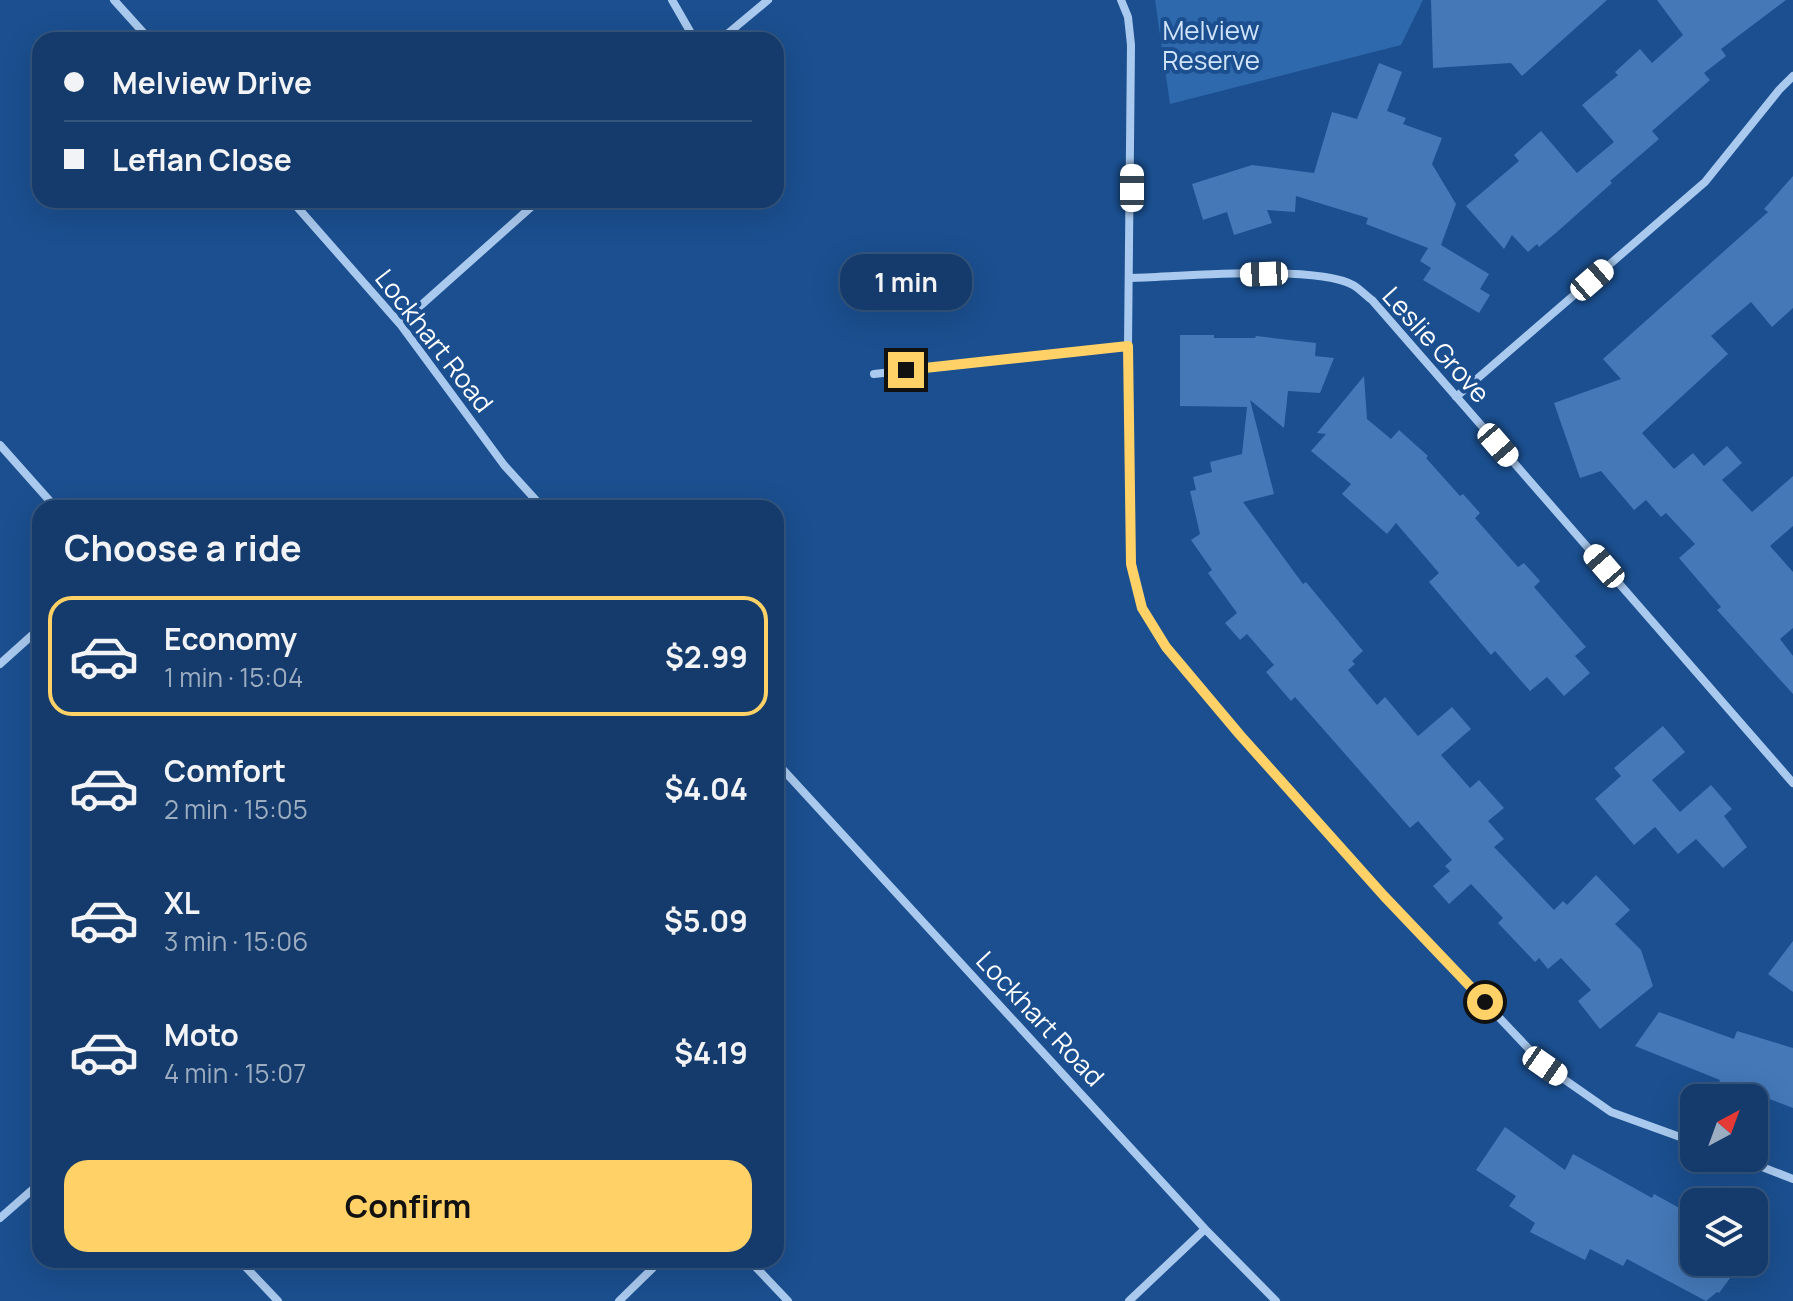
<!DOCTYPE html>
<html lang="en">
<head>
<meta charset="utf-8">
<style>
  :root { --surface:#143b6b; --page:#214673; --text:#f1f3f6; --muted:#9dadc1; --line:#33557e; --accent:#ffd166 }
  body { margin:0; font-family:Manrope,sans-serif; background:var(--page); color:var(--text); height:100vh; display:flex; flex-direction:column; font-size:30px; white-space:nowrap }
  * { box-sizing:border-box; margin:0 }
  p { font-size:26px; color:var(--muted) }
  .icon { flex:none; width:44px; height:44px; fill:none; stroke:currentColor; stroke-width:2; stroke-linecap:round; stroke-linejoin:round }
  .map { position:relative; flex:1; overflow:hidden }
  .side { position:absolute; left:32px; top:500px; width:752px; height:768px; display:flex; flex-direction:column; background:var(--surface); border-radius:24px; box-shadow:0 8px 32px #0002,0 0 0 2px var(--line) }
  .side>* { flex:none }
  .top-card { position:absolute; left:32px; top:32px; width:752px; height:176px; border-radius:24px; box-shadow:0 8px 32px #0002,0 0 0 2px var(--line); display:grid; align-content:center; height:176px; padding:0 32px; background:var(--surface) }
  .needle { width:52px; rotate:41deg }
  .fabs { position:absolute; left:1680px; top:1084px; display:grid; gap:16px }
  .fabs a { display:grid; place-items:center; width:88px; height:88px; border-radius:16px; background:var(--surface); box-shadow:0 8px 32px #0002,0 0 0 2px var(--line); font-size:40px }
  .end { position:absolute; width:36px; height:36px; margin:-18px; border:10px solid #ffd166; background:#111; box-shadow:0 0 0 4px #111 }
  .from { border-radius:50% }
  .bubble { position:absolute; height:56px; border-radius:24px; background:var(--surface); box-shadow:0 8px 32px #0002,0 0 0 2px var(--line); font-size:26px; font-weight:700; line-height:56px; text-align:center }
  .car { position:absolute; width:24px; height:48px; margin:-24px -12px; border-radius:10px; box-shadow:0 0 6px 2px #0007; background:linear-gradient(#fff 24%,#345 0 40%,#fff 0 76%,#345 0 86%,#fff 0) }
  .top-card b { display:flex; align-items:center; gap:28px; height:76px; font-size:30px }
  .top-card b+b { border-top:2px solid var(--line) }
  .top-card i { width:20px; height:20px; background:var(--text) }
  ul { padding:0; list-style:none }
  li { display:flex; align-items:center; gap:24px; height:120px; margin:0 16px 12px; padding:0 16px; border:4px solid transparent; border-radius:24px }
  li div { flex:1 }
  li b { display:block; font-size:30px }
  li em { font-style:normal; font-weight:700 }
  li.on { border-color:var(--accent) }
  li>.icon { width:72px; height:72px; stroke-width:1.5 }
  h2 { padding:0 32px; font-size:36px; line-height:96px }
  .primary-button { display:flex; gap:16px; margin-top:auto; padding:16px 32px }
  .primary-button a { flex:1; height:92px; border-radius:24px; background:var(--accent); color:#111; font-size:32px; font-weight:700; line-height:92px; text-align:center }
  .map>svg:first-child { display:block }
</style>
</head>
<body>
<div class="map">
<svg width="1793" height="1301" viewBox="0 0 1793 1301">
  <rect width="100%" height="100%" fill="#1b4f8f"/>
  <path fill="#2e69ad" d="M1155 0H1423L1401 45 1170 104Z"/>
  <path fill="#4478b7" d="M1431 0H1607L1522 76 1511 63 1433 68Z
    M1657 0H1786L1721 49 1726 56 1704 73 1710 80 1652 131 1659 139 1610 181 1612 183 1557 232 1539 247 1537 244 1528 252 1512 235 1504 249 1466 206 1519 161 1514 155 1541 131 1577 173 1614 142 1582 105 1618 75 1615 72 1640 49 1652 63 1683 35Z
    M1379 63 1402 72 1387 111 1406 118 1403 124 1442 138 1432 164 1456 204 1441 245 1489 274 1480 289 1490 295 1479 313 1423 280 1431 268 1420 261 1428 248 1366 224 1368 218 1296 196 1295 212 1267 210 1272 223 1234 235 1227 212 1203 220 1192 184 1252 165 1314 173 1332 112 1357 119Z
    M1793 176V308L1772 327 1751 302 1711 336 1728 354 1642 433 1674 469 1693 453 1704 466 1727 446 1742 463 1722 480 1752 512 1793 476V526L1770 546 1793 572V628L1780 639 1793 656V694L1717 610 1721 607 1679 558 1695 544 1666 513 1661 517 1646 500 1634 510 1601 471 1580 478 1554 403 1621 379 1603 359 1768 212 1764 209Z
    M1180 335H1214V338H1255L1256 336 1316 343 1315 356 1334 358 1320 393 1288 391 1284 428 1250 400 1274 494 1243 502 1303 584 1306 582 1363 651 1352 661 1355 664 1348 670 1377 705 1385 697 1418 736 1452 707 1471 729 1441 755 1470 788 1479 780 1504 808 1488 821 1504 839 1494 847 1554 910 1563 901 1567 905 1596 875 1630 910 1615 924 1641 950 1653 986 1600 1029 1578 1001 1591 990 1561 958 1548 969 1539 958 1535 962 1498 923 1503 918 1471 884 1449 904 1433 886 1450 871 1445 866 1452 860 1418 821 1410 828 1295 697 1291 701 1266 672 1274 665 1247 634 1240 640 1225 623 1237 613 1208 573 1212 570 1191 540 1200 534 1190 491 1196 490 1193 477 1212 472 1210 462 1242 454 1247 407 1180 406Z
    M1364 376 1367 419 1391 439 1399 430 1428 456 1426 458 1460 496 1463 494 1480 513 1475 518 1518 567 1524 563 1540 581 1534 587 1586 647 1575 656 1590 673 1564 696 1547 677 1530 691 1495 651 1491 655 1429 582 1439 573 1396 523 1387 534 1342 494 1351 484 1311 451 1326 434 1317 433Z
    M1663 726 1685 752 1652 780 1680 812 1711 785 1732 809 1724 816 1747 847 1723 868 1696 839 1678 854 1655 827 1634 845 1595 799 1621 776 1614 768Z
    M1793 941V992L1768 974Z
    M1659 1012 1734 1039 1737 1031 1793 1048V1108L1756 1094 1754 1098 1718 1085 1720 1080 1635 1046Z
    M1505 1127 1565 1170 1573 1154 1652 1198 1654 1194 1683 1210 1679 1218 1687 1223 1684 1228 1694 1236V1262H1742L1719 1293 1717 1292 1706 1301 1627 1259 1623 1266 1590 1249 1585 1260 1530 1232 1535 1223 1509 1206 1516 1196 1476 1170Z"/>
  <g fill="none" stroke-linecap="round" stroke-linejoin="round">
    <path stroke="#a9c9ee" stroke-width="8" d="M114 0 150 40
      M672 0 695 40
      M1121 0 1128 17 1131 45 1128 346 1131 564 1142 608 1166 647 1240 735 1384 896 1545 1066 1611 1112 1694 1142
      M720 40 768 0
      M291 200 400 324 504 465 543 508
      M1131 278C1178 277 1316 264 1353 285 1360 289 1366 296 1372 300L1793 783
      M400 324 539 200
      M874 374 1128 346
      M1456 397 1705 182 1779 90 1793 76
      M0 445 56 508
      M0 664 40 628
      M776 762 1205 1229 1276 1301
      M1739 1158 1793 1179
      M0 1218 40 1183
      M239 1260 278 1301
      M749 1260 788 1301
      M619 1301 661 1260
      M1129 1301 1205 1229"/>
  </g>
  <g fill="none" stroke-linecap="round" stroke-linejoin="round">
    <path stroke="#ffd166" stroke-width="10" d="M906 370 1128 346 1131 564 1142 608 1166 647 1240 735 1384 896 1485 1002"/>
  </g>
  <g text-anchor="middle" stroke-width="8" stroke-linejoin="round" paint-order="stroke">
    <g font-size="26" fill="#cfe3fa" stroke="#1b4f8f">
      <text x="1211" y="40">Melview<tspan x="1211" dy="30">Reserve</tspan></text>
    </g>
    <g font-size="26" fill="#fff" stroke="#1b4f8f">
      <text transform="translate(434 341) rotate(52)" y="9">Lockhart Road</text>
      <text transform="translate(1436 345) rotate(48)" y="9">Leslie Grove</text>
      <text transform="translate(1040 1019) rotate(47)" y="9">Lockhart Road</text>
    </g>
  </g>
</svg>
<div class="fabs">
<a><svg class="needle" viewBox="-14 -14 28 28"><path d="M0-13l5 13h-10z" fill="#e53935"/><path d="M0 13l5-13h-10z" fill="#9dadc1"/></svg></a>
<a><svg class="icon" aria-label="layers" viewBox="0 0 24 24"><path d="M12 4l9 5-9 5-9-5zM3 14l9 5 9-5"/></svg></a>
</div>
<i class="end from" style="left:1485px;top:1002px"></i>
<i class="end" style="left:906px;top:370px"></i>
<div class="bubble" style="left:840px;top:254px;width:132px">1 min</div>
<i class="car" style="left:1132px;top:188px;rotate:0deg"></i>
<i class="car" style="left:1264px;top:274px;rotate:268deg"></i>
<i class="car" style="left:1592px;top:280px;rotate:49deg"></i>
<i class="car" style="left:1498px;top:445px;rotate:139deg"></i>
<i class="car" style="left:1604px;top:566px;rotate:319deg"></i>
<i class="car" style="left:1545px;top:1066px;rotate:125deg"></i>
<div class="top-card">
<b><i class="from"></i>Melview Drive</b>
<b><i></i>Leflan Close</b>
</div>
<section class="side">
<h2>Choose a ride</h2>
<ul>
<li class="on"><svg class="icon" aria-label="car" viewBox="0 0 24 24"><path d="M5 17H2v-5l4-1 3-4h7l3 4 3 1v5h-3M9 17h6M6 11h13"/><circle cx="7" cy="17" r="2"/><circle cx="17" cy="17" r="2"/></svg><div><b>Economy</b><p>1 min · 15:04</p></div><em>$2.99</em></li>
<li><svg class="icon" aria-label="car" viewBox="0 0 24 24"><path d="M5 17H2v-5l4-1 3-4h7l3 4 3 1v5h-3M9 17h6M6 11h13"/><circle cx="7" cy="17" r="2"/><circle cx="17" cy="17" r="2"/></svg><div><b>Comfort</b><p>2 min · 15:05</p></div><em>$4.04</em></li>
<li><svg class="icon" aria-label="car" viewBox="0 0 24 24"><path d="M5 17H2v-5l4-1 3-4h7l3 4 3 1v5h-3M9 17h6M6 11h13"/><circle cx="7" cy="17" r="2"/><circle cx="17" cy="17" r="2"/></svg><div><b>XL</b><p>3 min · 15:06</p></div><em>$5.09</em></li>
<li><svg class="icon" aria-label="car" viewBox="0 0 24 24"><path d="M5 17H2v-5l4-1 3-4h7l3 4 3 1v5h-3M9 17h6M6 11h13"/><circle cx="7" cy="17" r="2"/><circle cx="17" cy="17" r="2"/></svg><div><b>Moto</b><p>4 min · 15:07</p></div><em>$4.19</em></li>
</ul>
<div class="primary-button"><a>Confirm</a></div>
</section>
</div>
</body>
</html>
